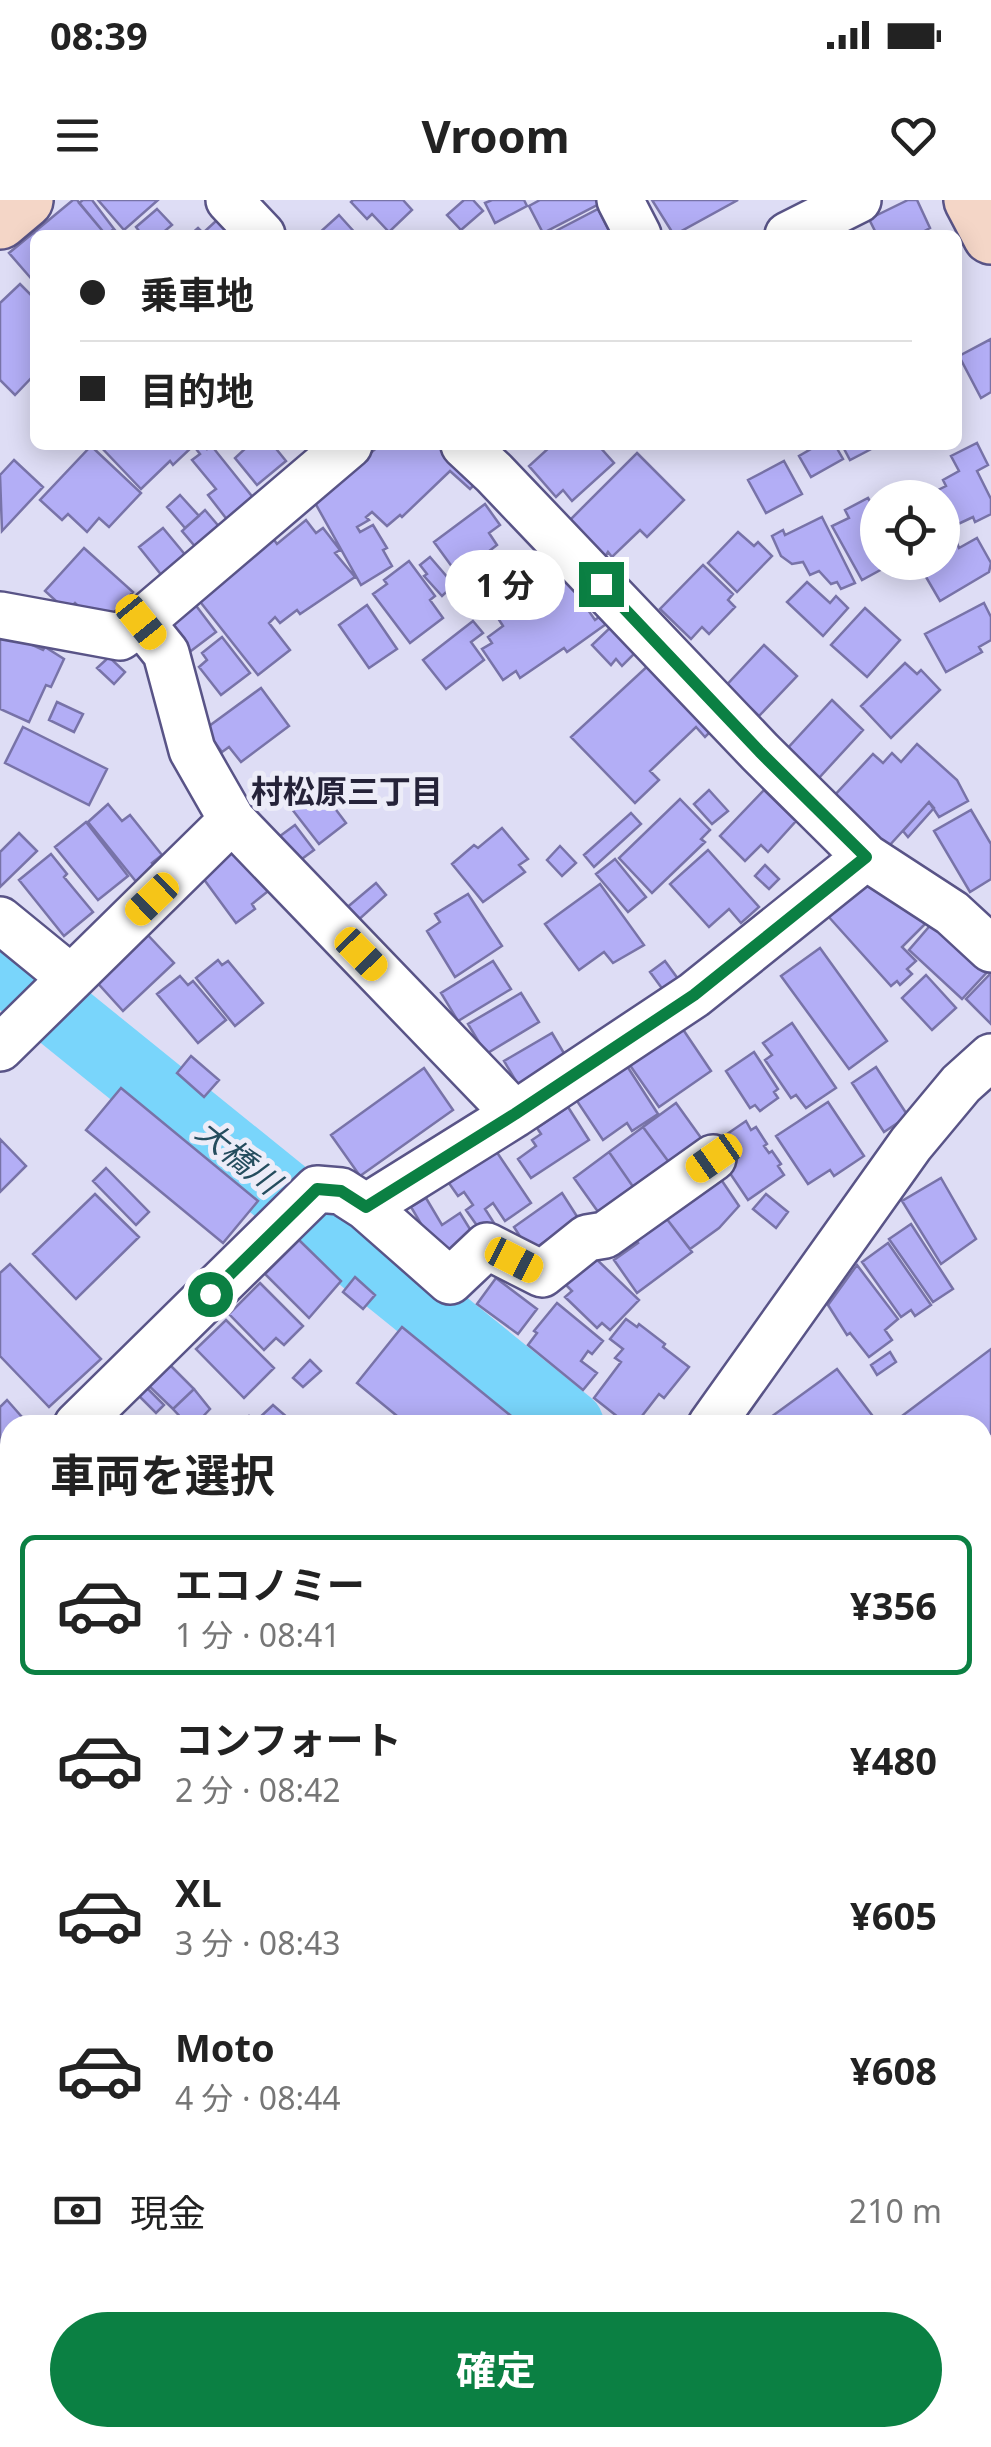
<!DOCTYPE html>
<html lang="ja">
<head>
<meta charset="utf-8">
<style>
  :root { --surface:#fff; --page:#f2f2f2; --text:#222; --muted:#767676; --line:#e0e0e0; --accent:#0b8043 }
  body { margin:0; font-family:"Noto Sans","Noto Sans JP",sans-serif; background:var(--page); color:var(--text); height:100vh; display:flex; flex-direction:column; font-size:38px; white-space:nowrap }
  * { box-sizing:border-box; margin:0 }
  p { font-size:32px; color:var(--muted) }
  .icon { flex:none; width:55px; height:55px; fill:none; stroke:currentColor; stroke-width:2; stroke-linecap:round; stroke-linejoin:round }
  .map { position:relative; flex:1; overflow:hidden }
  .panel { position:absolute; left:0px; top:1215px; width:992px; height:1032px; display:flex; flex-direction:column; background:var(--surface); border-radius:30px 30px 0 0; box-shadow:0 5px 25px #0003 }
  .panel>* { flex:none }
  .banner { position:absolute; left:30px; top:30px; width:932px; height:220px; border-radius:15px; box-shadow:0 5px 25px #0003; display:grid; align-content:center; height:220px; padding:0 50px; background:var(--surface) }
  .buttons { position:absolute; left:860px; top:280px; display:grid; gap:20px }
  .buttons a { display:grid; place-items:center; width:100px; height:100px; border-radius:50%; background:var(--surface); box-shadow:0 5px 25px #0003; font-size:50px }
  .end { position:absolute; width:45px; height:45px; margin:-22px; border:12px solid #0b8043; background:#fff; box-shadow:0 0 0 5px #fff }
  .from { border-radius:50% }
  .bubble { position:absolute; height:70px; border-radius:35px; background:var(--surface); box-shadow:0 5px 25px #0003; font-size:32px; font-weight:700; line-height:70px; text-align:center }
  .car { position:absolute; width:30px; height:60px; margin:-30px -15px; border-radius:12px; box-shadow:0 0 8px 2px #0007; background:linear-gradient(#f5c518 24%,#345 0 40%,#f5c518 0 76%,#345 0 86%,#f5c518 0) }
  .banner b { display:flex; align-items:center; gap:35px; height:95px; font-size:38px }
  .banner b+b { border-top:2px solid var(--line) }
  .banner i { width:25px; height:25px; background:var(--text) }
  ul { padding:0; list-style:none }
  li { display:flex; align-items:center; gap:30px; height:140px; margin:0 20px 15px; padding:0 30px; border:5px solid transparent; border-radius:15px }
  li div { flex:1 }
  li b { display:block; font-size:38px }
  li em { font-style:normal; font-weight:700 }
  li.selected { border-color:var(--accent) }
  li>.icon { width:90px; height:90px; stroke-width:1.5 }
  h2 { padding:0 50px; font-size:45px; line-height:120px }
  .pay { display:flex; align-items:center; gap:25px; height:110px; padding:0 50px; font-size:38px }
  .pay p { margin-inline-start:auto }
  .action { display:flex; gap:20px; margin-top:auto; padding:20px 50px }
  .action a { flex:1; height:115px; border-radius:60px; background:var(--accent); color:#fff; font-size:40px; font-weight:700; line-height:115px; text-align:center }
  .status { display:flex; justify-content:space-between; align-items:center; height:70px; padding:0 50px; background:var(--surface); direction:ltr }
  .status svg { height:28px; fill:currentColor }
  header { display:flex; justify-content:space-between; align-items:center; height:130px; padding:0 50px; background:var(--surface); font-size:45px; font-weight:700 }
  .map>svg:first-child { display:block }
</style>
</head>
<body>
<div class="status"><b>08:39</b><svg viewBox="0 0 49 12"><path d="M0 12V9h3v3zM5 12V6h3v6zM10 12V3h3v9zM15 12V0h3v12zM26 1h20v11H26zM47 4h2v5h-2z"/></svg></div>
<header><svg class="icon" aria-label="menu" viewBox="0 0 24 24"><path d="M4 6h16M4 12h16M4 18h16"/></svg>Vroom<svg class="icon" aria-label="heart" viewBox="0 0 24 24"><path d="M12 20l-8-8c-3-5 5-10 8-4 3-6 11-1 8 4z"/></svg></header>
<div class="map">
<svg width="991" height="2247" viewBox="0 0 991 2247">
  <rect width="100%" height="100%" fill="#deddf5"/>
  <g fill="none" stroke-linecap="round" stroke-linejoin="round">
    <path stroke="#79d5fb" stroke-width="70" d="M0 765 569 1225
      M982 1559 991 1566"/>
  </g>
  <path fill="#b3aef6" stroke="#7873a8" stroke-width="2.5" d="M73 0H77L106 35 114 29 119 35H35V83L9 53Z
    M83 0H92L114 29 106 35 79 3Z
    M98 0H158L124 30Z
    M353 0H403L412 10 389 32 372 14 367 19 351 2Z
    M464 0H473L483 11 461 30 447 15Z
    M492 0H524L527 6 495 23 485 3Z
    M540 0H598L599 4 543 33 529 6Z
    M652 0H738L674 35Z
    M908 0H917L930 28 917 35H877L869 19Z
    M157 9 172 25 160 35H142L136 27Z
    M598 9 611 35H548Z
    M339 15 357 35H317Z
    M217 20 231 35H190L198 28 203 33Z
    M20 84 35 99V174L15 195 0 180V103Z
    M991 139V192L981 198 959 156Z
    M977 243 988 265 977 271 991 299V314L975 322 973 317 956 325 938 290 946 286 943 280 959 271 951 256Z
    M99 245H190L192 247 173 265 170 261 141 289Z
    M193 245H204L207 249 211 245 259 305 232 326 208 295 216 289 192 260 200 254Z
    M249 245H273L286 261 257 285 235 258Z
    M380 245H440L477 282 470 289 450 271 402 317 400 315 387 326 372 312 366 317 369 320 357 327 360 332 373 325 387 348 383 350 392 366 361 385 314 301Z
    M552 245H598L614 263 572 301 563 290 556 297 529 266Z
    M818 245H835L843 259 811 277 799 256Z
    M842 245H879L850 260Z
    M91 246 141 293 109 327 99 318 87 332 68 314 62 320 40 300Z
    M637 253 684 300 647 337 640 330 612 357 608 352 605 357 567 323Z
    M14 260 43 287 2 331 0 275Z
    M784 261 802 294 766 313 748 280Z
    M180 295 199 316 185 328 167 307Z
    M868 298 878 314V362H895L862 380 832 326 849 318 845 310Z
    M485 304 500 325 489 333 497 345 458 375 434 342Z
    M205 310 227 336 204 357 182 331Z
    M822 317 855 383 841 389 837 382 831 384 819 371 810 375 803 362 792 364 781 356 772 336 783 330 785 335Z
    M306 320 316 333 323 328 340 350 335 353 355 377 300 414 297 410 280 423 275 417 269 423 290 450 258 475 194 394 270 334 277 344Z
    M163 328 192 363 167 382 139 347Z
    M738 332 754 346 758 342 772 356 737 392 708 363Z
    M977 338 991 363 989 372 940 401 919 365 942 362V351L957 343 959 348Z
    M84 348 133 392 107 420 94 421 75 403 67 411 45 391Z
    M430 357 454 385 442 396 424 376 427 374 420 365Z
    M409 361 435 396 430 400 443 418 410 443 373 394 387 384 384 380Z
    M703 365 733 394 728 400 735 407 709 434 702 427 691 439 660 409Z
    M560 370 595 420 603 414 609 422 567 452 564 448 520 478 516 471 503 480 482 449 492 443 488 437 503 426 496 415Z
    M807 382 830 403 836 396 848 408 823 436 787 402Z
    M194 403 216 432 183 457 160 428Z
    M984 403 991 417V440L979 447 982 452 946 472 925 434Z
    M367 405 397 449 369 468 339 425Z
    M865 408 900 440 867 477 831 445Z
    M473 421 483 433 471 442 484 460 446 489 423 460Z
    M614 424 638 450 622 466 616 459 611 465 592 445Z
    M0 430 43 450 45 447 64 459 51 487 46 485 29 522 0 509Z
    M222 437 250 473 221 495 199 467 207 460 202 453Z
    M764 445 797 476 759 516 738 496 733 500 722 490Z
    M109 457 125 472 114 484 97 468Z
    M652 462 715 527 705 537 696 527 650 571 659 580 635 603 571 537Z
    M905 463 917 474 921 470 940 490 891 538 861 506Z
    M261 488 289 526 241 562 229 547 222 552 205 529Z
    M832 500 863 530 818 579 786 550Z
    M57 502 83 514 74 532 49 520Z
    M23 527 107 569 89 605 5 563Z
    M917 544 957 580 968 601 939 617 929 602 888 647 833 597 873 554 883 563 892 553 901 562Z
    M309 574 346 623 319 644 281 595Z
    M709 590 728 611 712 624 694 604Z
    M764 590 796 621 768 652 761 645 745 661 720 636Z
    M680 599 710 630 701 639 705 642 652 693 619 658Z
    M929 602 934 608 908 637 903 631Z
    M108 604 122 621 130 615 162 655 152 663 161 674 142 689 88 622Z
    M971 610 991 644V679L970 692 934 631Z
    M631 613 641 624 594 667 584 655Z
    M86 622 128 676 98 700 55 647Z
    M295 625 314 650 295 664 276 639Z
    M502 628 528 659 519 665 525 672 483 702 452 664 474 645 478 648Z
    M19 633 37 651 0 687V652Z
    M240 645 272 688 252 704 255 709 236 723 200 674Z
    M560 646 576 663 562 676 547 660Z
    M708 650 759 707 741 723 729 709 709 727 670 684Z
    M51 654 67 674 64 677 93 712 64 736 19 680Z
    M615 659 646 697 628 712 596 674Z
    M765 665 779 679 769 689 755 676Z
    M871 679 927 722 902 747 916 761 907 769 912 774 900 785 897 781 891 786 827 715Z
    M376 683 386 695 355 723 344 710Z
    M600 684 644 745 613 763 604 752 579 770 545 724Z
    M468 694 502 746 455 777 427 731 440 722 435 714Z
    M934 721 989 770 962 799 909 750Z
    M145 732 174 763 123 811 94 779Z
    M820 748 887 841 849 869 781 776Z
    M218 760 222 765 228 761 263 803 235 826 196 778Z
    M493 761 511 789 458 821 441 793Z
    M665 761 684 787 669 798 650 772Z
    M991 773V824L966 799Z
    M926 775 956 808 932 830 902 798Z
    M180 776 188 785 193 781 226 820 198 843 157 794Z
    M521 793 539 822 486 854 468 824Z
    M792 823 836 888 806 908 796 895 791 898 765 860 772 855 763 843Z
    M680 825 711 871 659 907 627 861Z
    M552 833 568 860 520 888 504 861Z
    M754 852 778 889 774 892 778 898 760 911 755 905 750 908 726 871Z
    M191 856 219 880 204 897 177 873Z
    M627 866 658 914 632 931 627 923 603 940 573 895Z
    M876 867 908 916 884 932 852 883Z
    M424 868 453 910 360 976 331 935Z
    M121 888 258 1001 223 1043 86 930Z
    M828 902 864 956 834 976 830 970 808 984 776 936Z
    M676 903 704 942 671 965 643 927Z
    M568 907 589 940 531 978 518 959 536 946 532 940 541 934 537 928Z
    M746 921 751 930 756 927 767 944 764 946 769 953 772 951 781 964 778 966 784 975 748 1000 711 945Z
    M643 927 671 965 636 991 609 952Z
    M0 939 26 966 0 992Z
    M490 942 531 1003 505 1021 493 1003 485 1009 496 1026 483 1034 466 1010 473 1005 464 992 458 996 444 976Z
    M609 952 636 991 601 1016 574 978Z
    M106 968 149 1012 136 1025 93 981Z
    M716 972 739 1006 719 1028 690 1049 663 1014Z
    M941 978 976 1039 941 1064 902 1001Z
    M562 993 578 1018 530 1052 514 1027Z
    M95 994 139 1037 76 1099 33 1054Z
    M766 994 788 1012 776 1028 753 1009Z
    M426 998 442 1025 460 1013 473 1034 440 1056 411 1007Z
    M663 1014 692 1052 637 1093 614 1060 638 1043 635 1039Z
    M911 1024 953 1089 933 1102 889 1039Z
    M299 1040 341 1081 309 1118 265 1074Z
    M888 1043 931 1105 915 1116 911 1110 901 1117 862 1062Z
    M591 1054 639 1100 610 1130 602 1123 597 1128 565 1097 572 1091 563 1082Z
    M10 1064 101 1159 49 1207 0 1156V1073Z
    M857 1065 898 1119 885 1130 892 1140 869 1157 850 1133 847 1135 828 1105Z
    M355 1077 375 1095 363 1109 343 1092Z
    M496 1078 537 1109 518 1134 477 1104Z
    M260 1083 303 1126 284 1145 276 1138 264 1150 229 1114Z
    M557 1103 603 1141 592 1154 588 1151 581 1161 597 1173 583 1190 528 1145 537 1133 534 1131Z
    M626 1119 637 1127 639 1124 665 1144 663 1147 689 1167 664 1198 659 1194 635 1225H628L594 1198 621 1162 615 1158 623 1149 610 1139Z
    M226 1120 274 1168 244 1198 196 1149Z
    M402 1127 521 1224 522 1225H408L357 1183Z
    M991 1149V1233L982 1240V1225H890Z
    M890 1152 896 1162 877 1175 871 1165Z
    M310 1160 321 1171 303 1187 293 1178Z
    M167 1162 194 1189 173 1209 146 1183Z
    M837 1169 875 1219 867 1225H760Z
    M142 1183 164 1205 156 1213 134 1191Z
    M194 1189 210 1209 195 1225H188L173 1209Z
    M7 1200 29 1225H10V1265L0 1274V1207Z
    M273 1205 296 1225H240L249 1216 255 1222Z
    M991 1389V1476L982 1483V1396Z
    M0 1441 7 1448 10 1445 8 1503 0 1495Z
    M0 1665 10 1675V1730L0 1720Z
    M982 1674 991 1683V1732L982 1723Z
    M10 1740V1778L0 1788V1750Z
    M982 1755 991 1764V1789L982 1797Z
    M991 1812V1861L982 1852V1820Z
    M0 1886 10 1897V1939L0 1949Z
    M982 1891 991 1900V1938L982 1929Z
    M10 1986V2041L0 2031V1995Z
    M991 2154V2206L982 2197V2162Z
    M985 2204 991 2209V2247H956L949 2240 951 2238H982Z
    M29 2238H73L63 2247H41Z
    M221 2238H280L283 2241 277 2247H215Z
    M401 2238H437L446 2247H410Z
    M476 2238H501L510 2247H466Z
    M559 2238H588L597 2247H549Z
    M615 2238H645L648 2246 617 2247Z
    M683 2238H734L724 2247H693Z"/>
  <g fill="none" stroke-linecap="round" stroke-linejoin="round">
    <defs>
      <path id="street" d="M229 0 262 35
        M620 0 638 35
        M788 35 858 0
        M464 245 494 273 760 552 866 657 952 713 991 749
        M0 415 120 437 141 422 349 245
        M141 422 166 453 192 550 232 620
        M0 720 71 778
        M0 848 232 620 515 914 694 795 866 657
        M366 1007 450 1081 487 1046 542 1074 587 1038 605 1035 713 958
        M77 1225 317 989 341 991 366 1007 515 914
        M711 1225 911 944 961 884 991 857
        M0 1300 10 1290
        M0 1365 10 1375
        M982 1620 991 1611
        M0 1640 10 1650
        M0 2075 10 2084
        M161 2238 170 2247
        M910 2238 919 2247
        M0 2246 1 2247
        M322 2247 333 2238"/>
      <path id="secondary" d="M972 0 991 36
        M0 21 25 0
        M0 2207 10 2192"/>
    </defs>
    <use href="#street" stroke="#595487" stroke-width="50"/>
    <use href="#secondary" stroke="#595487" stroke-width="60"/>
    <use href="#street" stroke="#fff" stroke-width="45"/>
    <use href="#secondary" stroke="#f4d6c7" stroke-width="55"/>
  </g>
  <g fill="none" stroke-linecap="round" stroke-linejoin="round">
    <path stroke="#0b8043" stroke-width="12" d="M210 1094 317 989 341 991 366 1007 515 914 694 795 866 657 760 552 601 384"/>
  </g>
  <g text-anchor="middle" stroke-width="10" stroke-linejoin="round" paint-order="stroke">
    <g font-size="32" font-weight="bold" fill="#252339" stroke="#ececf8">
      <text x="347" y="603">村松原三丁目</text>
    </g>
    <g font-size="32" font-style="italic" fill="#254d5e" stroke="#ececf8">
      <text transform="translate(238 957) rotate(39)" y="11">大橋川</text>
    </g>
  </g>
</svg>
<div class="buttons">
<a><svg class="icon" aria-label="locate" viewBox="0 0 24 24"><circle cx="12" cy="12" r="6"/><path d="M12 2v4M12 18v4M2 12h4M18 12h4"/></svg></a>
</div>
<i class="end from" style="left:210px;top:1094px"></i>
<i class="end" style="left:601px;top:384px"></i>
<div class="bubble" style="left:445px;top:350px;width:120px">1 分</div>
<i class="car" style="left:141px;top:422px;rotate:141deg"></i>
<i class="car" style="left:152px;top:699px;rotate:226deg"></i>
<i class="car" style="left:361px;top:754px;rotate:136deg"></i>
<i class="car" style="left:714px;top:958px;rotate:235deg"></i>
<i class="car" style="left:514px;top:1060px;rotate:117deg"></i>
<div class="banner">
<b><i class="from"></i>乗車地</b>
<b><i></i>目的地</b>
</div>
<section class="panel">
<h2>車両を選択</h2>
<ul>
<li class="selected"><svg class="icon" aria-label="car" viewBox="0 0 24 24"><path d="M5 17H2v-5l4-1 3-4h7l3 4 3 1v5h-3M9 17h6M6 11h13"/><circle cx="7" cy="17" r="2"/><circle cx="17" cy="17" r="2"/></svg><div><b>エコノミー</b><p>1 分 · 08:41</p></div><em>¥356</em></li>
<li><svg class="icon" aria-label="car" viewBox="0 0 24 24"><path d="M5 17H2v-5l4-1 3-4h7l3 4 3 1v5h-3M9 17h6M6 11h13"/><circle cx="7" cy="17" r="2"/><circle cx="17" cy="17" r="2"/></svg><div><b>コンフォート</b><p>2 分 · 08:42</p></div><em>¥480</em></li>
<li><svg class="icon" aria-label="car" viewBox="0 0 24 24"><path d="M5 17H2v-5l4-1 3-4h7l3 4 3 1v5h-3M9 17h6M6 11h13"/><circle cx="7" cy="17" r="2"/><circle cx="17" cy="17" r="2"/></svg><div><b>XL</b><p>3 分 · 08:43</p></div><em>¥605</em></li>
<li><svg class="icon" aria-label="car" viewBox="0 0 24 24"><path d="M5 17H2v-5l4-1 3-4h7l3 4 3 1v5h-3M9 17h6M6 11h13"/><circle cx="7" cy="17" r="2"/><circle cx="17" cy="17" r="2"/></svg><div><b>Moto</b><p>4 分 · 08:44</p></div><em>¥608</em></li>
</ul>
<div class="pay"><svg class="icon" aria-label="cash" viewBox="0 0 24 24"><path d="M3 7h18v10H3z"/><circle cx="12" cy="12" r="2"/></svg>現金<p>210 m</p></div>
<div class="action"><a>確定</a></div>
</section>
</div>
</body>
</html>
